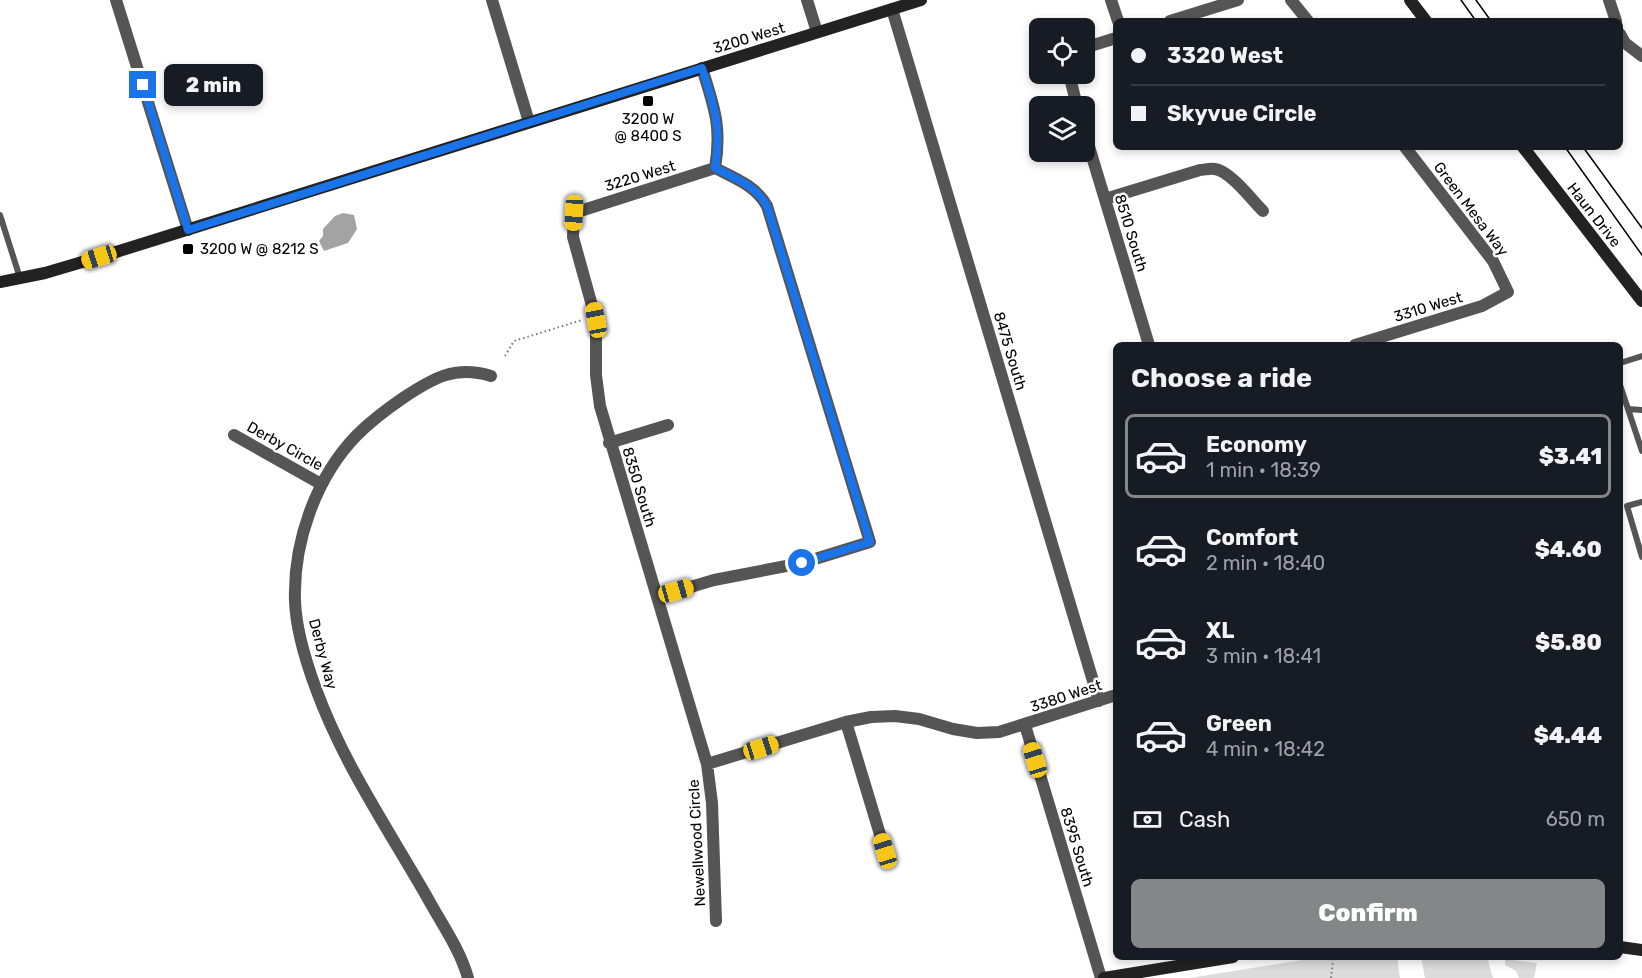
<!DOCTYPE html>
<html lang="en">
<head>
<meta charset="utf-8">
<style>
  :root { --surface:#171b24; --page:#20242c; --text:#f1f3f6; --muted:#9ea1a6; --line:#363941; --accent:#858687 }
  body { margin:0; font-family:Rubik,sans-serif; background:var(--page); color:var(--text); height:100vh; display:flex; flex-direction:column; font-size:22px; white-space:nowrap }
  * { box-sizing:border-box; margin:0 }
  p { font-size:20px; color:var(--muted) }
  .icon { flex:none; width:33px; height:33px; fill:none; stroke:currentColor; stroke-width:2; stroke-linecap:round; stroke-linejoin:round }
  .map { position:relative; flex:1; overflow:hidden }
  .sheet { position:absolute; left:1113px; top:342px; width:510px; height:618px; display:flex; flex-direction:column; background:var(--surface); border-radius:9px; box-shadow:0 3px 9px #0003 }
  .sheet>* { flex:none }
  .banner { position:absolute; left:1113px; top:18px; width:510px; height:132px; border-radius:9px; box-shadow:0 3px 9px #0003; display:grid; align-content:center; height:132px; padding:0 18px; background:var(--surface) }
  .controls { position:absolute; left:1029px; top:18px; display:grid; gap:12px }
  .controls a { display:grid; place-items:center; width:66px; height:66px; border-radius:9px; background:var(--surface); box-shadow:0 3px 9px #0003; font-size:30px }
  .end { position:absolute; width:27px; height:27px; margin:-14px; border:8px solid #1a73e8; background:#fff; box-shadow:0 0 0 3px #fff }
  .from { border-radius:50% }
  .bubble { position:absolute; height:42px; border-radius:9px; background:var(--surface); box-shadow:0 3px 9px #0003; font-size:20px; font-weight:800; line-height:42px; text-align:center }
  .car { position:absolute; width:18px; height:36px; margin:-18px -9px; border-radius:8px; box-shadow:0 0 4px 2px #0007; background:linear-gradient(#f5c518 24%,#345 0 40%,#f5c518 0 76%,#345 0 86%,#f5c518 0) }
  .banner b { display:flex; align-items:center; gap:21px; height:57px; font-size:22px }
  .banner b+b { border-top:2px solid var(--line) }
  .banner i { width:15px; height:15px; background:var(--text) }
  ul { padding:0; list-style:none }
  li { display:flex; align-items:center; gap:18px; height:84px; margin:0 12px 9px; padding:0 6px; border:3px solid transparent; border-radius:9px }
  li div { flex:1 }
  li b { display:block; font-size:22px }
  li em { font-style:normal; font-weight:800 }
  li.active { border-color:var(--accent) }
  li>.icon { width:54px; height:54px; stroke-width:1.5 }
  h2 { padding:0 18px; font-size:27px; line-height:72px }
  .pay { display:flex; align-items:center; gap:15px; height:66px; padding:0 18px; font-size:22px }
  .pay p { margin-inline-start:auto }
  .primary-button { display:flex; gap:12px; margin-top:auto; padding:12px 18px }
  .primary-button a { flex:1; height:69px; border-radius:9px; background:var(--accent); color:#fff; font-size:24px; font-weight:800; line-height:69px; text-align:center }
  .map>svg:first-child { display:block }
</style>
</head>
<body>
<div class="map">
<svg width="1642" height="978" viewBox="0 0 1642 978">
  <rect width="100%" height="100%" fill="#fff"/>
  <path fill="#dcdcdc" d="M1321 957H1397L1400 978H1190Z
    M1421 957H1487L1493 978H1425Z
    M1505 959 1537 963 1534 978H1519L1516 971 1505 965Z"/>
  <path fill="#a3a3a3" d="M343 213 354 215 357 229 348 243 324 251 319 241 323 236V229L335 216Z"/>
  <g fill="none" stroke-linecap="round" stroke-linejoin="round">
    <path stroke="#777" stroke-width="2" stroke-dasharray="1.5 3" stroke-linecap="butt" d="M505 356 514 341 582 320
      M1331 978 1333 960"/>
    <path stroke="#555" stroke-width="6" d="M0 215 20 278
      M1620 363 1642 356
      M1620 385 1642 451
      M1628 409 1642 410
      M1642 502 1627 506 1642 557"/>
    <path stroke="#555" stroke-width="12" d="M116 0 188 230
      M492 0 529 122
      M807 0 817 32
      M1111 0 1118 21
      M1291 0 1308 21
      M1609 0 1616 21
      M892 9 1099 701
      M1170 21 1238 0
      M1620 34 1625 43 1642 56
      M1084 48 1116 38
      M1069 74 1077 106
      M1084 130 1149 345
      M715 168 574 213 573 237 596 320V375L600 406 707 764 712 803 716 921
      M1105 199 1200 170C1204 170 1210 168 1215 169 1230 171 1252 200 1263 211
      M1355 345 1482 306 1508 292 1493 261 1405 147
      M234 435 321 484
      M609 443 668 425
      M657 597 714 580 802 563 870 542 767 206C756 186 735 178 715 168 722 126 714 107 702 68
      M846 722 885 851
      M1025 725 1101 978
      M707 764 846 722 871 717 895 716 919 719 953 729 977 733 999 732 1116 695
      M468 978C460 949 441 923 427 897 388 829 343 763 316 689 306 662 296 630 295 601 293 542 316 477 357 435 371 421 387 409 403 398 433 378 455 365 491 376"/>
    <path stroke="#222" stroke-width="12" d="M1410 0 1426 21
      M1523 147 1642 301
      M0 282 45 273 116 252 921 0
      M1620 947 1642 950
      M1104 978 1233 957"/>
    <path stroke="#000" stroke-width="1.5" d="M1461 0 1476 21
      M1476 0 1491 21
      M1565 147 1642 255
      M1583 147 1642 228"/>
  </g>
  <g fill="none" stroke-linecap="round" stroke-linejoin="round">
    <path stroke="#1a73e8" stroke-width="8" d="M143 85 188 230 702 68C714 107 722 126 715 168 735 178 756 186 767 206L870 542 802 563"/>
  </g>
  <g fill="#000" stroke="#fff" stroke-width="2">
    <rect x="642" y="95" width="12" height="12" rx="3"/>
    <rect x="182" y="243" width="12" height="12" rx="3"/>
  </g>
  <g text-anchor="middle" stroke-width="5" stroke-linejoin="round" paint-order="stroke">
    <g font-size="15" fill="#000" stroke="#fff">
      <text transform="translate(749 38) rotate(-17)" y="5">3200 West</text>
      <text transform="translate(640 176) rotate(-17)" y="5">3220 West</text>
      <text transform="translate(1471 209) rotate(53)" y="5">Green Mesa Way</text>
      <text transform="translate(1594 215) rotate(52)" y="5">Haun Drive</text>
      <text transform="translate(1131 233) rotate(73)" y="5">8510 South</text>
      <text transform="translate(1428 307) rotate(-17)" y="5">3310 West</text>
      <text transform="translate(1010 351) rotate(73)" y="5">8475 South</text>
      <text transform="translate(285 446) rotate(29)" y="5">Derby Circle</text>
      <text transform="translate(639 487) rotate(73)" y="5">8350 South</text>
      <text transform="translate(323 654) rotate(75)" y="5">Derby Way</text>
      <text transform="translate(1066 696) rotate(-18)" y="5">3380 West</text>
      <text transform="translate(697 843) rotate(-93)" y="5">Newellwood Circle</text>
      <text transform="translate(1077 847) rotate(73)" y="5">8395 South</text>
    </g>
    <g font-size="15" fill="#000" stroke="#fff">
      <text x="648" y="124">3200 W<tspan x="648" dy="17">@ 8400 S</tspan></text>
      <text x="200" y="254" text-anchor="start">3200 W @ 8212 S</text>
    </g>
  </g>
</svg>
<div class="controls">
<a><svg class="icon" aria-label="locate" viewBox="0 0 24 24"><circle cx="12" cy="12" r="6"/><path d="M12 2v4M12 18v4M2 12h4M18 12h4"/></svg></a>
<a><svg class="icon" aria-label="layers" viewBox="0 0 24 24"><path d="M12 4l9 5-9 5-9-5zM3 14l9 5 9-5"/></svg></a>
</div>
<i class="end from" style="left:802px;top:563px"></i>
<i class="end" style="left:143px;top:85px"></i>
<div class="bubble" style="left:164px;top:64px;width:99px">2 min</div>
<i class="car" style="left:574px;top:213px;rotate:183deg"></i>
<i class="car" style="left:99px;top:257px;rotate:253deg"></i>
<i class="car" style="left:596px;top:320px;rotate:349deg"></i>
<i class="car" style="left:676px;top:591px;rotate:74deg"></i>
<i class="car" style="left:761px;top:748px;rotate:73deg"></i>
<i class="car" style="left:1035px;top:760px;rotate:343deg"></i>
<i class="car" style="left:885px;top:851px;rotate:343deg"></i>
<div class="banner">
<b><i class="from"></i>3320 West</b>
<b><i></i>Skyvue Circle</b>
</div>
<section class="sheet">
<h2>Choose a ride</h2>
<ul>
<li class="active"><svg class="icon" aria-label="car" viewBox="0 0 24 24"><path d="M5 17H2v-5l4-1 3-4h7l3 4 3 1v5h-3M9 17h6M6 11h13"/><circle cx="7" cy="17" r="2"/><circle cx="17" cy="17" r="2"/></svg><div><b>Economy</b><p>1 min · 18:39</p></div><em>$3.41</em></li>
<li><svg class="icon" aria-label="car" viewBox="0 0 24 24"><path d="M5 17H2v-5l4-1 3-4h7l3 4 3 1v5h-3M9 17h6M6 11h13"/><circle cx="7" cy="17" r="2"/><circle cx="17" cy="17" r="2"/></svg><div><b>Comfort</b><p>2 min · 18:40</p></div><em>$4.60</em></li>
<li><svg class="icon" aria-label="car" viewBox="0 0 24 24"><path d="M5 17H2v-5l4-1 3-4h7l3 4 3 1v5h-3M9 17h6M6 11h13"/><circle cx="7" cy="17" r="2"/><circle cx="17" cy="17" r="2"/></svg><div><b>XL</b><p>3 min · 18:41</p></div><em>$5.80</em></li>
<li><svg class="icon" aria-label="car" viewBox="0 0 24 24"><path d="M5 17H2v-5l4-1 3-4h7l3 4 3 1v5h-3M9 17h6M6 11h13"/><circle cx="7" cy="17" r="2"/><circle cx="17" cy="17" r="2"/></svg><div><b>Green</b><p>4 min · 18:42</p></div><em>$4.44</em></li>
</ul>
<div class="pay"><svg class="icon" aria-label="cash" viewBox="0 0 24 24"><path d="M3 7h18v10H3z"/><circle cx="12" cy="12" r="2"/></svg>Cash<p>650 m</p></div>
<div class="primary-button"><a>Confirm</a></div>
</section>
</div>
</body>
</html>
